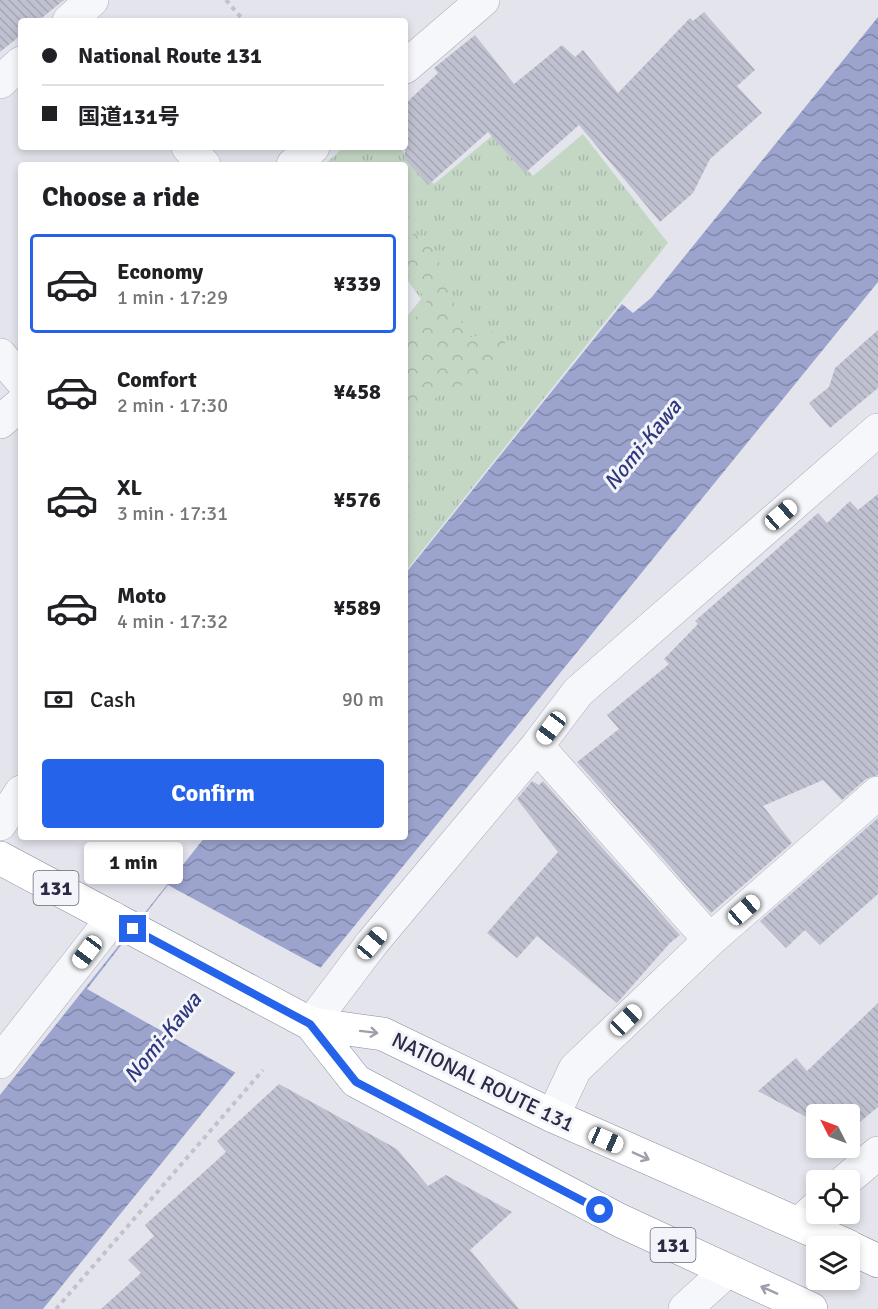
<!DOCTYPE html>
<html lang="en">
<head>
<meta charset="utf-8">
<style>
  :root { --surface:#fff; --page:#f6f6f6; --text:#202124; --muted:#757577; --line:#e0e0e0; --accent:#2563eb }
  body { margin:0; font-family:Signika,"Noto Sans JP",sans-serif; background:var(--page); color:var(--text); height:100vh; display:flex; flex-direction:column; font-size:22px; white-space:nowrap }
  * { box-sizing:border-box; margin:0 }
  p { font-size:20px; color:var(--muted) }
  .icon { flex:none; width:33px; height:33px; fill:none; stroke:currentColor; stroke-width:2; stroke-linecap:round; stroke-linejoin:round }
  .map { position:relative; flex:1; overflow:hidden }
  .drawer { position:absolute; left:18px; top:162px; width:390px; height:678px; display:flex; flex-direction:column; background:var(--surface); border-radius:6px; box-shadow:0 3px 9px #0003 }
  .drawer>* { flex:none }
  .top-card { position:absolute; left:18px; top:18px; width:390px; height:132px; border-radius:6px; box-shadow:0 3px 9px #0003; display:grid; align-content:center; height:132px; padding:0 24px; background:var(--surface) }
  .needle { width:39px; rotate:312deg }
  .controls { position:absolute; left:806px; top:1104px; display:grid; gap:12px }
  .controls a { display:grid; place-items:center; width:54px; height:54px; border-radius:6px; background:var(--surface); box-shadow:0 3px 9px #0003; font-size:30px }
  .end { position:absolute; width:27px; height:27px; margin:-14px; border:8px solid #2563eb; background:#fff; box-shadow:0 0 0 3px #fff }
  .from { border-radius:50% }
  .bubble { position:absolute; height:42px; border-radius:6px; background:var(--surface); box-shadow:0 3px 9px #0003; font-size:20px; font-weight:700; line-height:42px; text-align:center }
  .car { position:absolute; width:18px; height:36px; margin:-18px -9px; border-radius:8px; box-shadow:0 0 4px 2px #0007; background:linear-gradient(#fff 24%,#345 0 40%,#fff 0 76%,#345 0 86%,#fff 0) }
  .top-card b { display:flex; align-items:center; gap:21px; height:57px; font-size:22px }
  .top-card b+b { border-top:2px solid var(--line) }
  .top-card i { width:15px; height:15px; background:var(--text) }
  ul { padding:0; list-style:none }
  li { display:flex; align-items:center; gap:18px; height:99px; margin:0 12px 9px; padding:0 12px; border:3px solid transparent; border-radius:6px }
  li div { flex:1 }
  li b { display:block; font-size:22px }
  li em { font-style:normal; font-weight:700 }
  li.selected { border-color:var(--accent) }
  li>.icon { width:54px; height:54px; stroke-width:1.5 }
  h2 { padding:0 24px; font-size:27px; line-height:72px }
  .pay { display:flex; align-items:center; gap:15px; height:66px; padding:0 24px; font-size:22px }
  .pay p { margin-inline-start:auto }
  .primary-button { display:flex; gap:12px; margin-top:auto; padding:12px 24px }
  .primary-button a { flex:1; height:69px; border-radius:6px; background:var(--accent); color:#fff; font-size:24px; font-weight:700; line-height:69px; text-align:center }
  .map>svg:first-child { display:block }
</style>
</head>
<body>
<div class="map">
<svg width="878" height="1309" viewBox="0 0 878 1309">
  <defs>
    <pattern id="grass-tufts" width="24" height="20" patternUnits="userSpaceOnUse" patternTransform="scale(1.5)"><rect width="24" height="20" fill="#c4d7c5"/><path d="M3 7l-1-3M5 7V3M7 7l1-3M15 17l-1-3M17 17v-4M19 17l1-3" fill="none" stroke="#a8b9ab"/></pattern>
    <pattern id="forest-crowns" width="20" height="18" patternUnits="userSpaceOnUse" patternTransform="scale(1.5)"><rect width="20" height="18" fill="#c4d7c5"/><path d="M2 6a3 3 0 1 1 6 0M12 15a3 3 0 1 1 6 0" fill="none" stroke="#a8b9ab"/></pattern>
    <pattern id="water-waves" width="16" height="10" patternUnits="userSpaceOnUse" patternTransform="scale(1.5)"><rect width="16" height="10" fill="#9ca4ce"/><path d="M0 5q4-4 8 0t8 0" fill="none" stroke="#7f86a9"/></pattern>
    <pattern id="building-back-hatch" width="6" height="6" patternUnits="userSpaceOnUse" patternTransform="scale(1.5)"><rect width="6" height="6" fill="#c0c1d0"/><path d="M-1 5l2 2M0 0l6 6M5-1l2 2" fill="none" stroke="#a5a6b4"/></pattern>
  </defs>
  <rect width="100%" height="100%" fill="#e3e4ec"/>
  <path fill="url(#grass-tufts)" d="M583 134 668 243 405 572V319L421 299 405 277V165H324L344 147H399L434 184 493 135 533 176Z"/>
  <path fill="url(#forest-crowns)" d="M415 233 432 243 467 338 502 330 510 363 405 412V330L427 302 405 267V240Z"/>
  <path fill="url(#water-waves)" d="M878 17V282L43 1309H0V1095L205 837H405V574L622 304 633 313 651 298Z"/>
  <path fill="#e3e4ec" d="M168 885 321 968 236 1073 87 989Z"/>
  <path fill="url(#building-back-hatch)" d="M0 0H64L38 21H21V35L0 52Z
    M704 12 755 70 737 86 762 113 710 159 693 193 660 222 579 125 525 173 488 132 428 185 405 159V104L438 73 434 68 475 35 514 84 562 45 575 57 583 50 618 93 690 18 693 21Z
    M878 330V388L830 428 809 403 829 387 835 368Z
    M878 494V775L866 779 842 800 823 780 763 806 792 843 711 913 577 762 619 729 607 715 669 664 664 659 698 624 695 621 818 513 827 523 850 501 858 510Z
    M532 781 539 785 543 781 680 935 670 943 617 1003 537 936 517 958 487 933 558 852 517 799Z
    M878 818V894L820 945 805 930 786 948 760 921Z
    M878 1003V1107L849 1131V1114H816V1122L758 1091 796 1058 807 1071Z
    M279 1084 397 1149 428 1186 446 1175 512 1212 470 1250 519 1309H101L141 1273 128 1260 154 1236 145 1225 226 1152 217 1141Z"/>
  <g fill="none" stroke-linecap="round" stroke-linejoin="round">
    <defs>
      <path id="minor" d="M69 21 92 0
        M405 67 483 0
        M0 82 21 63
        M188 147 204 165
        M293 165 313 147
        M0 355 21 380
        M0 422 21 404
        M537 746 710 940
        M0 824 21 792
        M311 1024 372 943 537 746 578 692 878 430
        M0 1062 113 918
        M553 1116 575 1069 710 940 878 793
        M846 1180 878 1153
        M800 1223 816 1208
        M685 1309 727 1271"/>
      <path id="highway" d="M0 858 311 1024 383 1034 553 1116 848 1246
        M311 1024 356 1081 619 1220 811 1309
        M849 1247 878 1261"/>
    </defs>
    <use href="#minor" stroke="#abacba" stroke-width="34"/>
    <use href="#highway" stroke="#898ba4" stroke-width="34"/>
    <path stroke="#c1c2cb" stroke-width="4" stroke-dasharray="4.5 4.5" stroke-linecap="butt" d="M226 0 244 21
      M56 1309 263 1070"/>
    <use href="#minor" stroke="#f6f7fa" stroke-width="33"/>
    <use href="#highway" stroke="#fff" stroke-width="33"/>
  </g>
  <defs><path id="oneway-shaft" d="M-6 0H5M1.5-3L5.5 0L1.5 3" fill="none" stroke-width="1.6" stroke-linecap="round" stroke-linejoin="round" transform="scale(1.5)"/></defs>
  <g stroke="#9f9fac">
    <use href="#oneway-shaft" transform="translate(369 1032) rotate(7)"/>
    <use href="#oneway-shaft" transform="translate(641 1156) rotate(24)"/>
    <use href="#oneway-shaft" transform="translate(769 1290) rotate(-156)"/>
  </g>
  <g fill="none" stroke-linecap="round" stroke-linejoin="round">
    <path stroke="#2563eb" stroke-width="8" d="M133 929 310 1024 356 1082 600 1210"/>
  </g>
  <g text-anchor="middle" stroke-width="6" stroke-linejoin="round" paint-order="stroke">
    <g fill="#f3f4f9" stroke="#66677c" stroke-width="1.5">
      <rect x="33.5" y="871" width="45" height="34" rx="4.5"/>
      <rect x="650.5" y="1228" width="45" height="34" rx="4.5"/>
    </g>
    <g font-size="20" font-weight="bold" fill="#292a46">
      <text x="56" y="895">131</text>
      <text x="673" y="1252">131</text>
    </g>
    <g font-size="21" fill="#292a46" stroke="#f3f4f9">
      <text transform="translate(483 1082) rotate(26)" y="7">NATIONAL ROUTE 131</text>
    </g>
    <g font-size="22" font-style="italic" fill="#30397e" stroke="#f3f4f9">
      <text transform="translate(642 444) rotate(-51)" y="8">Nomi-Kawa</text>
      <text transform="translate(162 1037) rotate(-51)" y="8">Nomi-Kawa</text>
    </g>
  </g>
</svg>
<div class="controls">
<a><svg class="needle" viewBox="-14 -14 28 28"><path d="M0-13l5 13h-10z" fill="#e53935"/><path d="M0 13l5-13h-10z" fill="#757577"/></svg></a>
<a><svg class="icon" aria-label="locate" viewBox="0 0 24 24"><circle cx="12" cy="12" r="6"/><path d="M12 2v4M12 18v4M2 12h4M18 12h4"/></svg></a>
<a><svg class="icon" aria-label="layers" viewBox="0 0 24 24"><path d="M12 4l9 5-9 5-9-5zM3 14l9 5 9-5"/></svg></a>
</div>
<i class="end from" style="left:600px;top:1210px"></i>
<i class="end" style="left:133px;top:929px"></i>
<div class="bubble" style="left:84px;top:842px;width:99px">1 min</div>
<i class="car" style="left:781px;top:515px;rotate:49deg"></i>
<i class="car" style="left:551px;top:728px;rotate:217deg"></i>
<i class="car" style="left:744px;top:910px;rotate:49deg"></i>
<i class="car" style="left:372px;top:943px;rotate:40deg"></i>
<i class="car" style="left:87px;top:952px;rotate:217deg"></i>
<i class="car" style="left:626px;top:1020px;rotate:46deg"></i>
<i class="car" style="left:606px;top:1140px;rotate:114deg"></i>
<div class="top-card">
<b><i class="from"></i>National Route 131</b>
<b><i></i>国道131号</b>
</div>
<section class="drawer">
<h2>Choose a ride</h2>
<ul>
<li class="selected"><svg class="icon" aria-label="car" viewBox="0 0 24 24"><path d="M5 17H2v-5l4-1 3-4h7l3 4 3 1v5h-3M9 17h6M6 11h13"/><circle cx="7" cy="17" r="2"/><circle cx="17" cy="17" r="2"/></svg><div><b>Economy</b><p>1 min · 17:29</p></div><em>¥339</em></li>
<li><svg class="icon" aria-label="car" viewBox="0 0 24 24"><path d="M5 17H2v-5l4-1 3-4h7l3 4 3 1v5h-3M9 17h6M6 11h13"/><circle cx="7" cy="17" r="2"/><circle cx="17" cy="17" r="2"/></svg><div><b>Comfort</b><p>2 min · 17:30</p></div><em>¥458</em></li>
<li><svg class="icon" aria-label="car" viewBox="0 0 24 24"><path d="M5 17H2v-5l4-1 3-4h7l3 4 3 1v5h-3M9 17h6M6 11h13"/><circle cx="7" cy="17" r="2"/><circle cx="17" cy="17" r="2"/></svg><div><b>XL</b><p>3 min · 17:31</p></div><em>¥576</em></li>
<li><svg class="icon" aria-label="car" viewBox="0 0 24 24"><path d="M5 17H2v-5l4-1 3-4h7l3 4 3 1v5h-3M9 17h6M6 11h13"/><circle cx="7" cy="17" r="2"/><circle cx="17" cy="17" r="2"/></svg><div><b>Moto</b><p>4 min · 17:32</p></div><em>¥589</em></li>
</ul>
<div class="pay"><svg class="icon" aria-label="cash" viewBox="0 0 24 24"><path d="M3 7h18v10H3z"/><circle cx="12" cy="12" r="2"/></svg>Cash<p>90 m</p></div>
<div class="primary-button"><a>Confirm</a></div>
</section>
</div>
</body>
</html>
